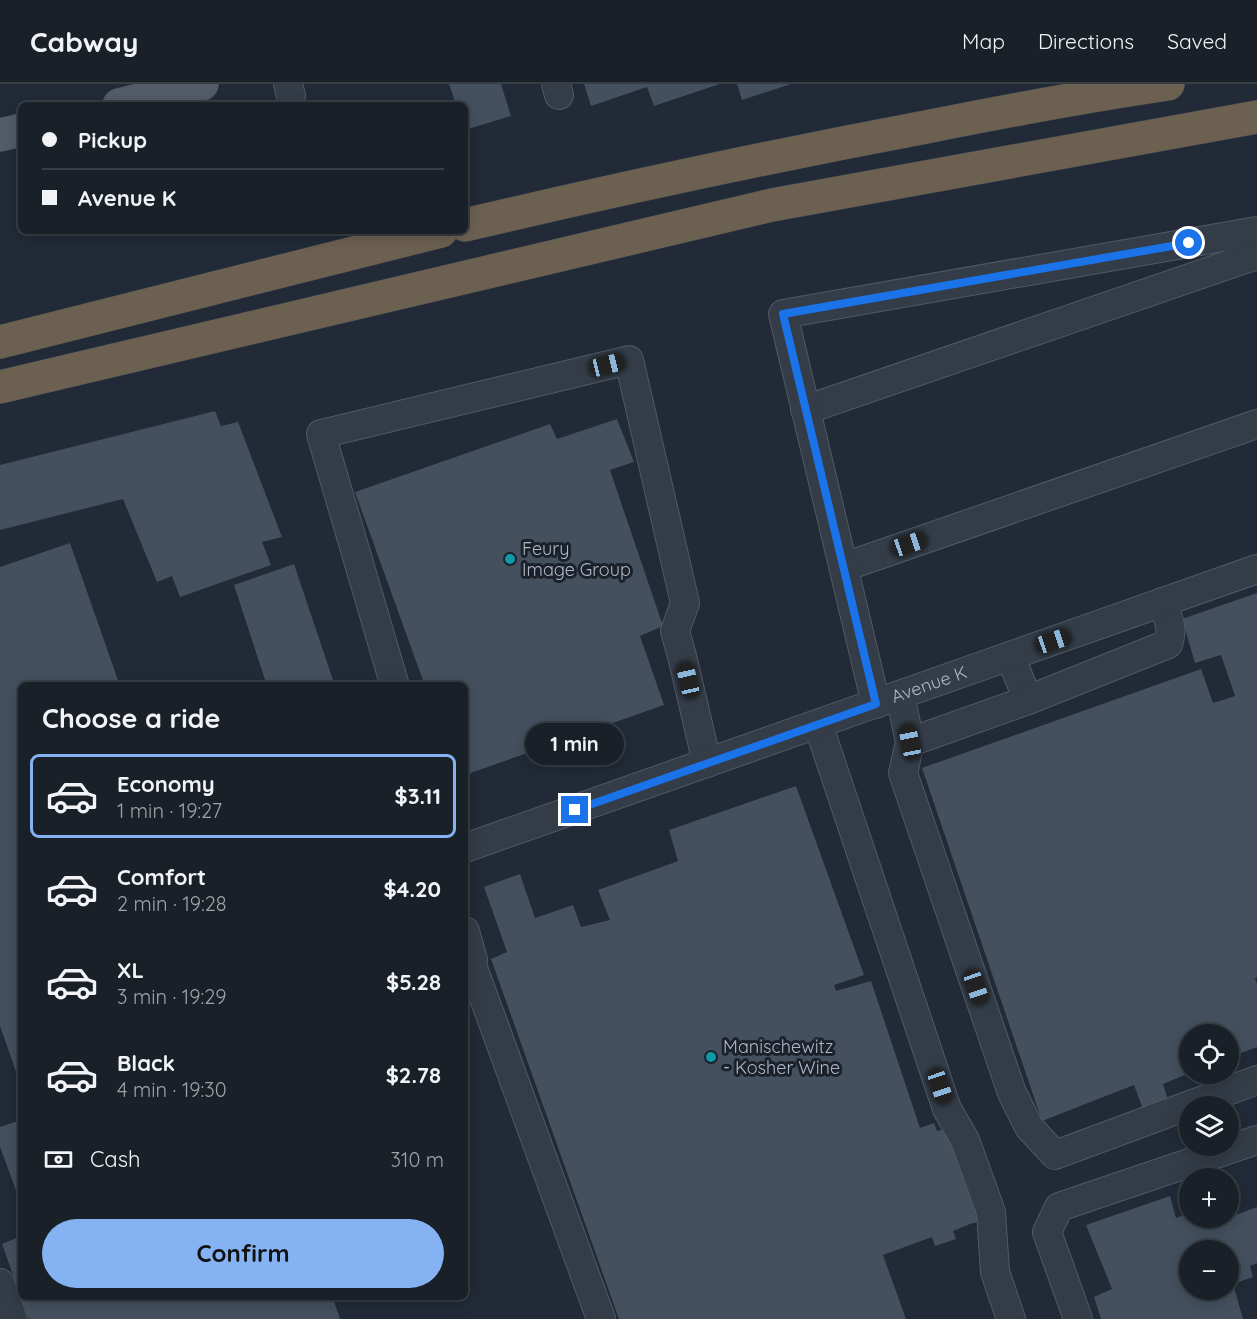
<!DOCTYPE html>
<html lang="en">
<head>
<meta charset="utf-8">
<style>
  :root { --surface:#192028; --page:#262d34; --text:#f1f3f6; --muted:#9fa3a8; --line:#373e45; --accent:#84b2f3 }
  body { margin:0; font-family:Quicksand,sans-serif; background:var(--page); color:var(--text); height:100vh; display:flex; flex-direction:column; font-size:22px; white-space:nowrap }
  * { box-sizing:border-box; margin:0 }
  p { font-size:20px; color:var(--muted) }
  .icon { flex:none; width:33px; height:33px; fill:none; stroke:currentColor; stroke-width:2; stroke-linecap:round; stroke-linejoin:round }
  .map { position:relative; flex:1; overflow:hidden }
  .sheet { position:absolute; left:18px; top:598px; width:450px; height:618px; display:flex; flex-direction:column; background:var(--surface); border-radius:9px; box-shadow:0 3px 15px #0003,0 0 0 2px var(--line) }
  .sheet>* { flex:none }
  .hud { position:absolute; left:18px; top:18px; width:450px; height:132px; border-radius:9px; box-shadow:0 3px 15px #0003,0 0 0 2px var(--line); display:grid; align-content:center; height:132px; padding:0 24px; background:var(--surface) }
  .tools { position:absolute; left:1179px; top:940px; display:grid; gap:12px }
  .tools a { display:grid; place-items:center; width:60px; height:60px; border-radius:50%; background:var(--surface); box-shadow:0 3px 15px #0003,0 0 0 2px var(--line); font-size:30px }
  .end { position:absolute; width:27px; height:27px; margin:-14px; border:8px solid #1a73e8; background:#fff; box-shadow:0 0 0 3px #fff }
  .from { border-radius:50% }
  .bubble { position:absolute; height:42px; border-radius:21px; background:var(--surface); box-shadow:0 3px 15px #0003,0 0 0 2px var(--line); font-size:20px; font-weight:700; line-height:42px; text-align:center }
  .car { position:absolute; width:18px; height:36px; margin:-18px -9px; border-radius:8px; box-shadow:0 0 4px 2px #0007; background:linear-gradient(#222 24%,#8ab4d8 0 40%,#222 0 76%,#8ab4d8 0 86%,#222 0) }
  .hud b { display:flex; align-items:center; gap:21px; height:57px; font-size:22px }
  .hud b+b { border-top:2px solid var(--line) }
  .hud i { width:15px; height:15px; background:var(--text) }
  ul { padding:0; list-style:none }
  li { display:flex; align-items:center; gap:18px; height:84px; margin:0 12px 9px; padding:0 12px; border:3px solid transparent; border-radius:9px }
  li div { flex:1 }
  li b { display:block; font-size:22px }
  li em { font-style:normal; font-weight:700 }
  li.selected { border-color:var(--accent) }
  li>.icon { width:54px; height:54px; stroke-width:1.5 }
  h2 { padding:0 24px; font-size:27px; line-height:72px }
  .pay { display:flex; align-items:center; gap:15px; height:66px; padding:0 24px; font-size:22px }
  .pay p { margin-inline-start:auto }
  .button { display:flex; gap:12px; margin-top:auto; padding:12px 24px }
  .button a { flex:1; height:69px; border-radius:36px; background:var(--accent); color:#111; font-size:24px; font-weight:700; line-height:69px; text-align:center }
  header { display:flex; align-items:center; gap:36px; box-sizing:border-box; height:84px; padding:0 30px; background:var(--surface); border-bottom:2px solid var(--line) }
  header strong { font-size:28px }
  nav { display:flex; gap:33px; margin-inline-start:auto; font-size:21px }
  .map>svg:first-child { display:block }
</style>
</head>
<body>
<header>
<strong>Cabway</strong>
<nav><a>Map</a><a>Directions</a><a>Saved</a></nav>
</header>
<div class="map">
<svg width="1257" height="1235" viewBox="0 0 1257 1235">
  <rect width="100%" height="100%" fill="#212a36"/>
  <path fill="#44505e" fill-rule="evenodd" d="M449 0H501L511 32 465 46V21H456Z
    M584 0H720L654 22 647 3 591 22Z
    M737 0H791L742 16Z
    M215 327 221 342 238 338 282 453 262 458 271 481 180 513 172 492 157 498 123 415 0 446V381Z
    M617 335 634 378 610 386 663 542 640 552 664 621 465 691V602H425L355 408 550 340 557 355Z
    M70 459 120 602H21V1002L0 942V483Z
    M294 480 335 602H267L234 501Z
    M1257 509V893L1255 894 1257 901V963L1228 974V951H1190V989L1163 1000 1169 1019 1144 1028 1134 1001 1042 1037 922 684 1201 585 1213 619 1235 612 1221 571 1195 579 1182 535Z
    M796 702 864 891 834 901 836 907 871 897 920 1044 934 1039 937 1047 947 1044 982 1137 970 1140 953 1147 956 1155 935 1162 932 1153 883 1171 906 1235H619L491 875 507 868 484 803 520 790 535 834 573 821 581 843 610 836 598 806 678 777 669 746Z
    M21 1036V1120L0 1063V1043Z
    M1170 1112 1176 1134 1190 1129V1134H1225V1135L1257 1123V1179L1250 1182 1253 1193 1233 1200 1243 1235H1101L1094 1213 1112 1205 1086 1141ZM1190 1167H1228V1206H1190Z
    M21 1152V1213L2 1160Z
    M21 1214H333L340 1235H29Z"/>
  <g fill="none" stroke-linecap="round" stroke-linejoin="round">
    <defs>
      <g id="minor">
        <path d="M288 0 291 12"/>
        <path d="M556 0 559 11"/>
        <path d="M805 326 1257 171"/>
        <path d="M844 483 1257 340"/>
        <path d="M1010 572 1028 616"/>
        <path d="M395 602 321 350 629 276 685 519 675 547 683 576 707 679"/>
        <path d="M900 611 910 658 903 689 1012 1009 1029 1043 1055 1071 1257 996"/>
        <path d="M876 620 783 230 1257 147"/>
        <path d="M818 640 947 1025 965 1056 991 1128 995 1188 1011 1235"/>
        <path d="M910 658 1028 616 1168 560C1174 544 1168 534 1162 518"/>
        <path id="s1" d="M465 764 1257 485"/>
        <path d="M465 847 473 876 472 881 601 1235"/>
        <path d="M0 1199 13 1235"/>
        <path d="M1078 1235 1047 1148 1059 1123 1257 1056"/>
      </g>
      <path id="major" d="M119 21 202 0
        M0 51 21 46"/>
      <path id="highway" d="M465 141C618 105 772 72 926 43 1006 27 1087 12 1168 0
        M0 258 441 147
        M0 303 772 121 1257 33"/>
    </defs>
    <use href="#minor" stroke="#515a64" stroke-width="30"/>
    <use href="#major" stroke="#3d4550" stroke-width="34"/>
    <use href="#highway" stroke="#3e4751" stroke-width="34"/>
    <use href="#minor" stroke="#343c47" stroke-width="28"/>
    <use href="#major" stroke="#525b67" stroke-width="33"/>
    <use href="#highway" stroke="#6c6151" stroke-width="33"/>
  </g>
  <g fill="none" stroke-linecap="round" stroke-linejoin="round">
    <path stroke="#1a73e8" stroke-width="8" d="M575 726 876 620 783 230 1189 159"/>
  </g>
  <g fill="#0f9aa8" stroke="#1a212b" stroke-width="2">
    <circle cx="510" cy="475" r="6"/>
    <circle cx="711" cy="973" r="6"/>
  </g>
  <g text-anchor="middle" stroke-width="6" stroke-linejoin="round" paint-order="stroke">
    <g font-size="18" fill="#aeb7c3" stroke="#1a212b" text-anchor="start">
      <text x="522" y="471">Feury<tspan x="522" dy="21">Image Group</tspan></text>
      <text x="723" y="969">Manischewitz<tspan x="723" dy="21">- Kosher Wine</tspan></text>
    </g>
    <g font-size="18" fill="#aeb7c3" stroke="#1a212b">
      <text dy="6" stroke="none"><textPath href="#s1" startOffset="492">Avenue K</textPath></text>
    </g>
  </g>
</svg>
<div class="tools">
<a><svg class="icon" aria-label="locate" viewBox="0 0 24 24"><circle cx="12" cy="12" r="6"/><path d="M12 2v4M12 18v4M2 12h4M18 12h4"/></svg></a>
<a><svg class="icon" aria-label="layers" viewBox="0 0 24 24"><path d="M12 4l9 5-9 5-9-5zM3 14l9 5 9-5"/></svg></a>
<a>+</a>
<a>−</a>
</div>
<i class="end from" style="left:1189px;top:159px"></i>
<i class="end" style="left:575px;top:726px"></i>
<div class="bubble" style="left:525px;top:639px;width:99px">1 min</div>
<i class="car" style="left:607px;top:281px;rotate:76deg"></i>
<i class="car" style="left:909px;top:460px;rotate:71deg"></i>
<i class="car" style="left:1053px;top:557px;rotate:71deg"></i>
<i class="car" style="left:688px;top:596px;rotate:347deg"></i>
<i class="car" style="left:910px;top:658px;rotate:349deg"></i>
<i class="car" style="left:976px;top:903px;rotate:161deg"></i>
<i class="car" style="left:940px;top:1002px;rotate:161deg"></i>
<div class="hud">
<b><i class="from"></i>Pickup</b>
<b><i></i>Avenue K</b>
</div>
<section class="sheet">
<h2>Choose a ride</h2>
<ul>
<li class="selected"><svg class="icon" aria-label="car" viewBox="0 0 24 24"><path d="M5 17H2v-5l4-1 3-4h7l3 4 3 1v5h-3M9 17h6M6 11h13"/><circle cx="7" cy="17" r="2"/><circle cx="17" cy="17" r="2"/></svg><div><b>Economy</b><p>1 min · 19:27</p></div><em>$3.11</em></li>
<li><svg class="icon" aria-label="car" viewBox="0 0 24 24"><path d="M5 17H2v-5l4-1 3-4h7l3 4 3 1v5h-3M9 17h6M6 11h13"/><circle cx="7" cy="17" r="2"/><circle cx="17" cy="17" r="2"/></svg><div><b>Comfort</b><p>2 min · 19:28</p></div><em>$4.20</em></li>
<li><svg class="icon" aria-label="car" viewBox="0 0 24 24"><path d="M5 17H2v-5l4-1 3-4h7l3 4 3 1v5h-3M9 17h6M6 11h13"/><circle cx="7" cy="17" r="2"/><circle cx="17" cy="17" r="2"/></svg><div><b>XL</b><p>3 min · 19:29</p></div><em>$5.28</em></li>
<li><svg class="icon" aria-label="car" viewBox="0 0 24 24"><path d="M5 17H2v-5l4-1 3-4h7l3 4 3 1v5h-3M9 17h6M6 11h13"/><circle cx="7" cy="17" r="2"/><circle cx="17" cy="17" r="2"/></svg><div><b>Black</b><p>4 min · 19:30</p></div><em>$2.78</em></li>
</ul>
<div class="pay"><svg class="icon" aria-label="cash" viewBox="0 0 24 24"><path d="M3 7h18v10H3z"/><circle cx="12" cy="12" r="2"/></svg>Cash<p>310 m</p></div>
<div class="button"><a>Confirm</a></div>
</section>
</div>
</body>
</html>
